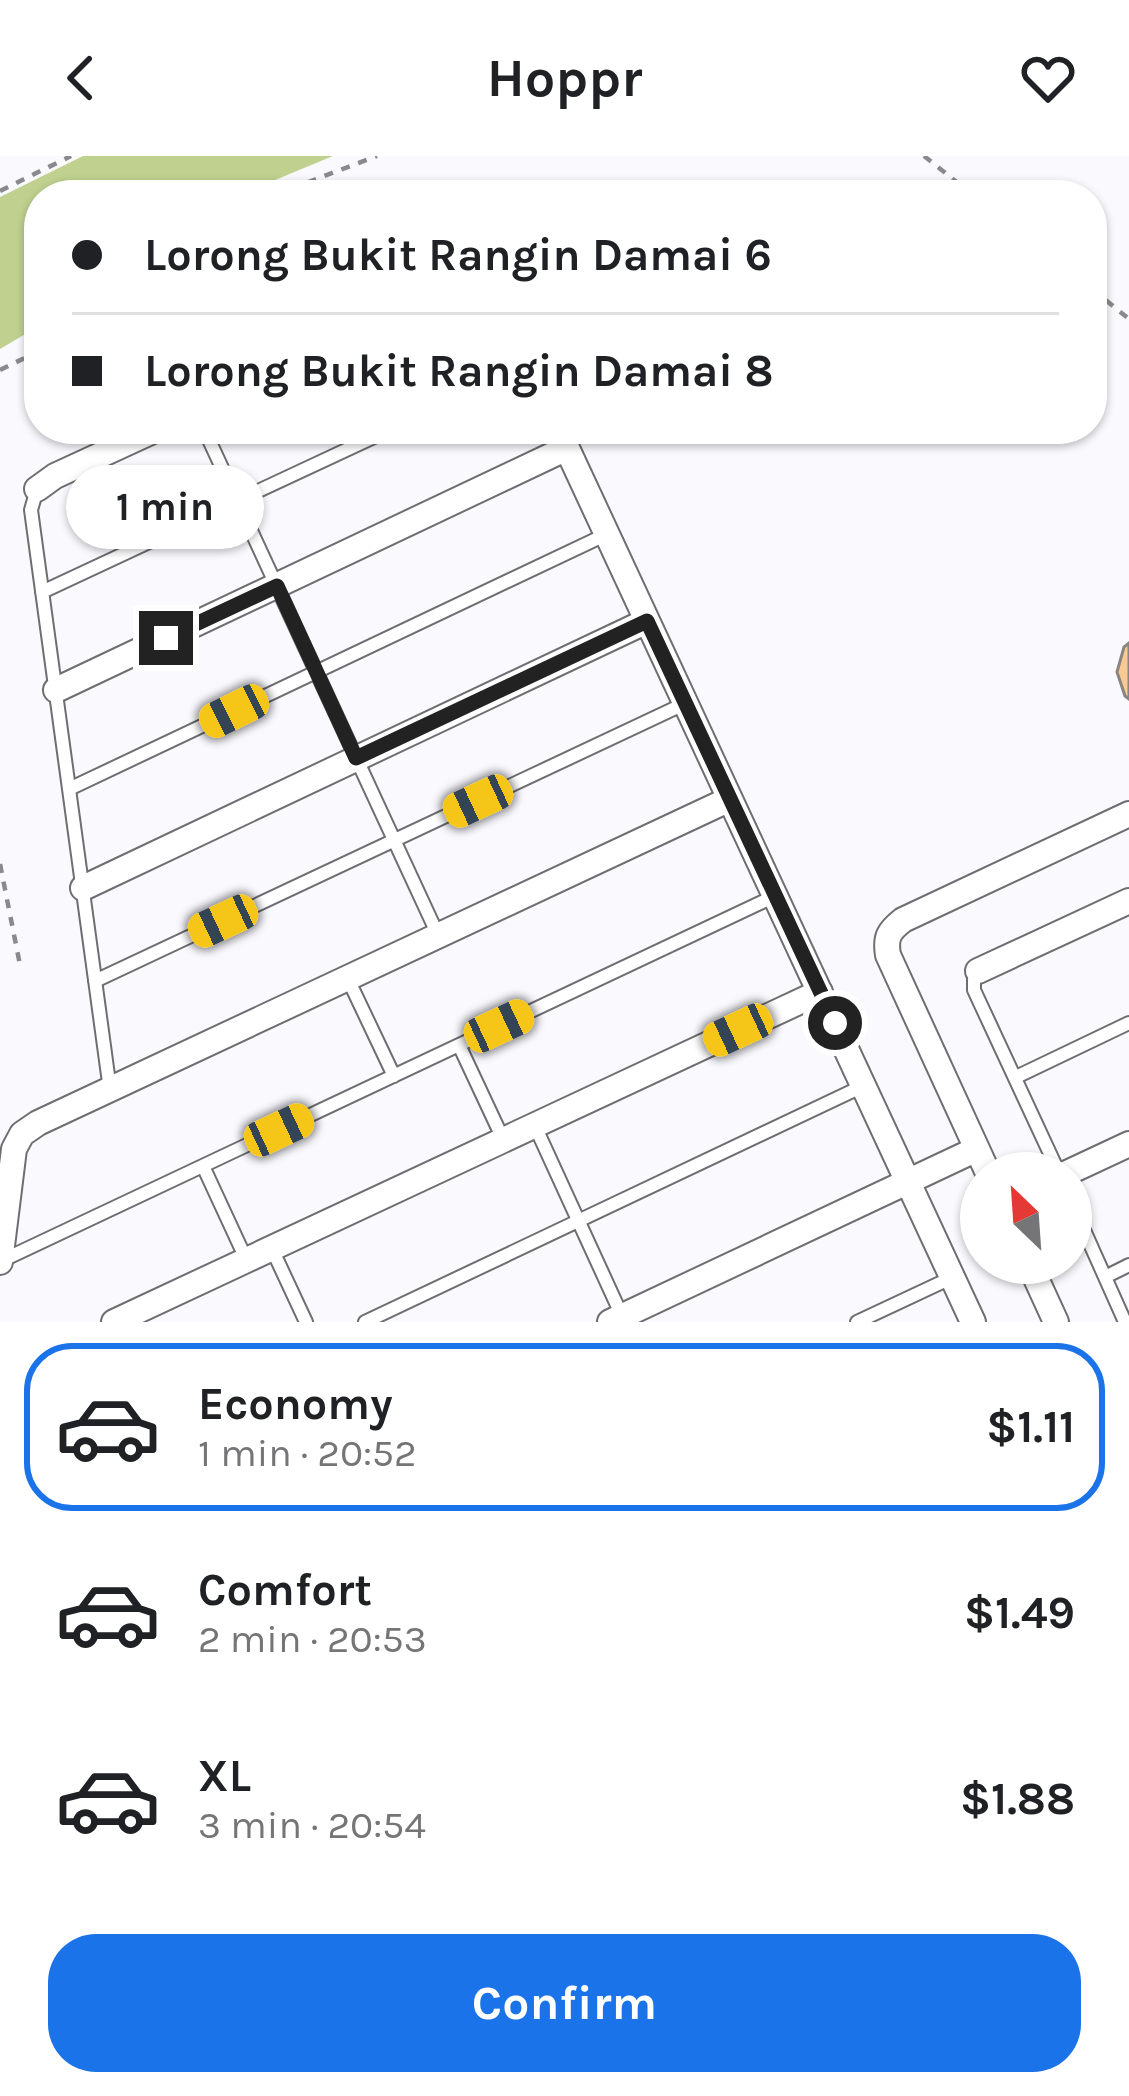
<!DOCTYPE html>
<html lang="en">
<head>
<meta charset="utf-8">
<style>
  :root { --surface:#fff; --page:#f2f2f2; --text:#202124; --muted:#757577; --line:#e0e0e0; --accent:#1a73e8 }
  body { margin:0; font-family:Karla,sans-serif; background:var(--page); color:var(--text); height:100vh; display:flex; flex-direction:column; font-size:45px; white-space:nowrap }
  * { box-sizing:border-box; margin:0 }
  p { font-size:39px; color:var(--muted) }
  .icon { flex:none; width:66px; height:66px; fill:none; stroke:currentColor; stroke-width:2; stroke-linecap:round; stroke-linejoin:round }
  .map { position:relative; height:1166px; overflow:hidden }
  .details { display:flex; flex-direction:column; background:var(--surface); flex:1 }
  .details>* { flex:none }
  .banner { position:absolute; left:24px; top:24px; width:1083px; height:264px; border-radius:48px; box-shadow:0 3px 9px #0004; display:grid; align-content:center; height:264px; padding:0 48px; background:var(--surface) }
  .needle { width:78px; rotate:335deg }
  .tools { position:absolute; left:960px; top:996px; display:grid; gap:24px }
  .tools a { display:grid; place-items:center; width:132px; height:132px; border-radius:50%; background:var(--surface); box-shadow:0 3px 9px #0004; font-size:60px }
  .end { position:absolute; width:54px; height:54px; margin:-27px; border:15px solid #222223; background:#fff; box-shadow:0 0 0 6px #fff }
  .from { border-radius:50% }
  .bubble { position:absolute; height:84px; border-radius:42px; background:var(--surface); box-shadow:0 3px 9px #0004; font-size:39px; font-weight:700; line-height:84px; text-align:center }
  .car { position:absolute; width:36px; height:72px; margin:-36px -18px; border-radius:15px; box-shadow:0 0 9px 3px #0007; background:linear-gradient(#f5c518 24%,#345 0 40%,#f5c518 0 76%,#345 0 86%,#f5c518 0) }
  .banner b { display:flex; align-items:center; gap:42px; height:114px; font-size:45px }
  .banner b+b { border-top:3px solid var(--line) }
  .banner i { width:30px; height:30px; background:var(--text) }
  ul { padding:21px 0 0; list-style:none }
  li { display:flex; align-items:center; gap:36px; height:168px; margin:0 24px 18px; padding:0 24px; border:6px solid transparent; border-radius:48px }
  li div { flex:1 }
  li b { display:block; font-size:45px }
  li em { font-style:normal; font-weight:700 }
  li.active { border-color:var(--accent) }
  li>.icon { width:108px; height:108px; stroke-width:1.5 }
  .button { display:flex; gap:24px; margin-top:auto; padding:24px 48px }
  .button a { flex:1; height:138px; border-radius:48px; background:var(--accent); color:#fff; font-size:48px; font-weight:700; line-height:138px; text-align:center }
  header { display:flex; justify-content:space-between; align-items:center; height:156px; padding:0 48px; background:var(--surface); font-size:54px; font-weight:700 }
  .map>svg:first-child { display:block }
</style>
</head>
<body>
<header><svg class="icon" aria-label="back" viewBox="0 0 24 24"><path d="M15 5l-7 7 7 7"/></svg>Hoppr<svg class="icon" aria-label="heart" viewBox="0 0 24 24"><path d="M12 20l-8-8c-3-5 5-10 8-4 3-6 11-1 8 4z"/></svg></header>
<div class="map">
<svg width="1129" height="1166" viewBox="0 0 1129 1166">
  <rect width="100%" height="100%" fill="#f9f9fe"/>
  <path fill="#c0d18f" d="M83 0H333L239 39H39V170L0 193V41Z"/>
  <path fill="#f9cb92" stroke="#898682" stroke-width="3" d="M1129 487V543L1125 540 1117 516 1124 491Z"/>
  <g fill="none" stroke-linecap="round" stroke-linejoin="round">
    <defs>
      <path id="lane" d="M204 273 438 779
        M37 333 31 354 110 934
        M42 436 391 273
        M69 633 607 378
        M978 815 974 824V834L1059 1017
        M348 823 394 920
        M95 825 686 547
        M459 889 503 983
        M1016 921 1129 867
        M535 970 622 1160
        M203 1010 246 1103
        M1071 1045 1125 1166
        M272 1093 306 1166
        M1 1105 775 740
        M1105 1121 1129 1109
        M365 1166 863 930
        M857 1166 953 1121"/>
      <path id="street" d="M558 273 973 1166
        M37 333 55 320 157 273
        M56 534 567 292
        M83 732 647 465
        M978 815 1129 745
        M988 1017 888 799C885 781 889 775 903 764L1129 658
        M1067 1017 1129 988
        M0 1106 14 993 22 978 38 967 730 643
        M1029 1107 1056 1166
        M114 1166 820 836
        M610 1166 977 993"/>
    </defs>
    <use href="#lane" stroke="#6e6e72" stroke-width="16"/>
    <use href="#street" stroke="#6e6e72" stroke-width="28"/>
    <path stroke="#8a8a8d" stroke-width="4.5" stroke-dasharray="9 9" stroke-linecap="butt" d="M924 0 973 39
      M0 35 71 0
      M274 39 377 0
      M1092 133 1129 163
      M0 214 39 195
      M0 708 21 814"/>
    <use href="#lane" stroke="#fff" stroke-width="12"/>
    <use href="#street" stroke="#fff" stroke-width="24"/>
  </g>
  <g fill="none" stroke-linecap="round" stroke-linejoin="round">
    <path stroke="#222223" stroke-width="15" d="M166 482 277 430 356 602 647 465 835 867"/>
  </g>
</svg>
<div class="tools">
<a><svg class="needle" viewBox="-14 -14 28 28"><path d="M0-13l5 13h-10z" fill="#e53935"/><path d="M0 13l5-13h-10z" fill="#757577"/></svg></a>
</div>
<i class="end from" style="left:835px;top:867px"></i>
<i class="end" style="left:166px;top:482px"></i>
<div class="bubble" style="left:66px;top:309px;width:198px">1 min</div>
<i class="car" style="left:234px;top:555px;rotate:244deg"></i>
<i class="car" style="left:478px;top:645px;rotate:245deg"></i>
<i class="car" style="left:223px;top:765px;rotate:245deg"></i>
<i class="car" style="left:499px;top:870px;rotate:65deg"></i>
<i class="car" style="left:738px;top:874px;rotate:245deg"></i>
<i class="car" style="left:279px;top:974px;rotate:65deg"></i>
<div class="banner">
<b><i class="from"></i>Lorong Bukit Rangin Damai 6</b>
<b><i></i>Lorong Bukit Rangin Damai 8</b>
</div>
</div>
<section class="details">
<ul>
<li class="active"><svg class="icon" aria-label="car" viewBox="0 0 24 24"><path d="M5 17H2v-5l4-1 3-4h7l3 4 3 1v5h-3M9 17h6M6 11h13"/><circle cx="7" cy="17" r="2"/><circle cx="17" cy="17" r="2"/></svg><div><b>Economy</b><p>1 min · 20:52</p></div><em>$1.11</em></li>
<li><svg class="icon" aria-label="car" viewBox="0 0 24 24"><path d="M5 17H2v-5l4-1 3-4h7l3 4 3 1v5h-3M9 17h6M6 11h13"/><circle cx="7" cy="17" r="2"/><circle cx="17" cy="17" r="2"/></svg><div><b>Comfort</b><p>2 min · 20:53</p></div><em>$1.49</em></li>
<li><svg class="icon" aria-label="car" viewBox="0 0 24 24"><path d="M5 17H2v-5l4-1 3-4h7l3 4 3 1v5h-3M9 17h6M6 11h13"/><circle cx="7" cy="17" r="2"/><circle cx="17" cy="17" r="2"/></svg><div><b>XL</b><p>3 min · 20:54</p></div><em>$1.88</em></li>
</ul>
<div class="button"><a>Confirm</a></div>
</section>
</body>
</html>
